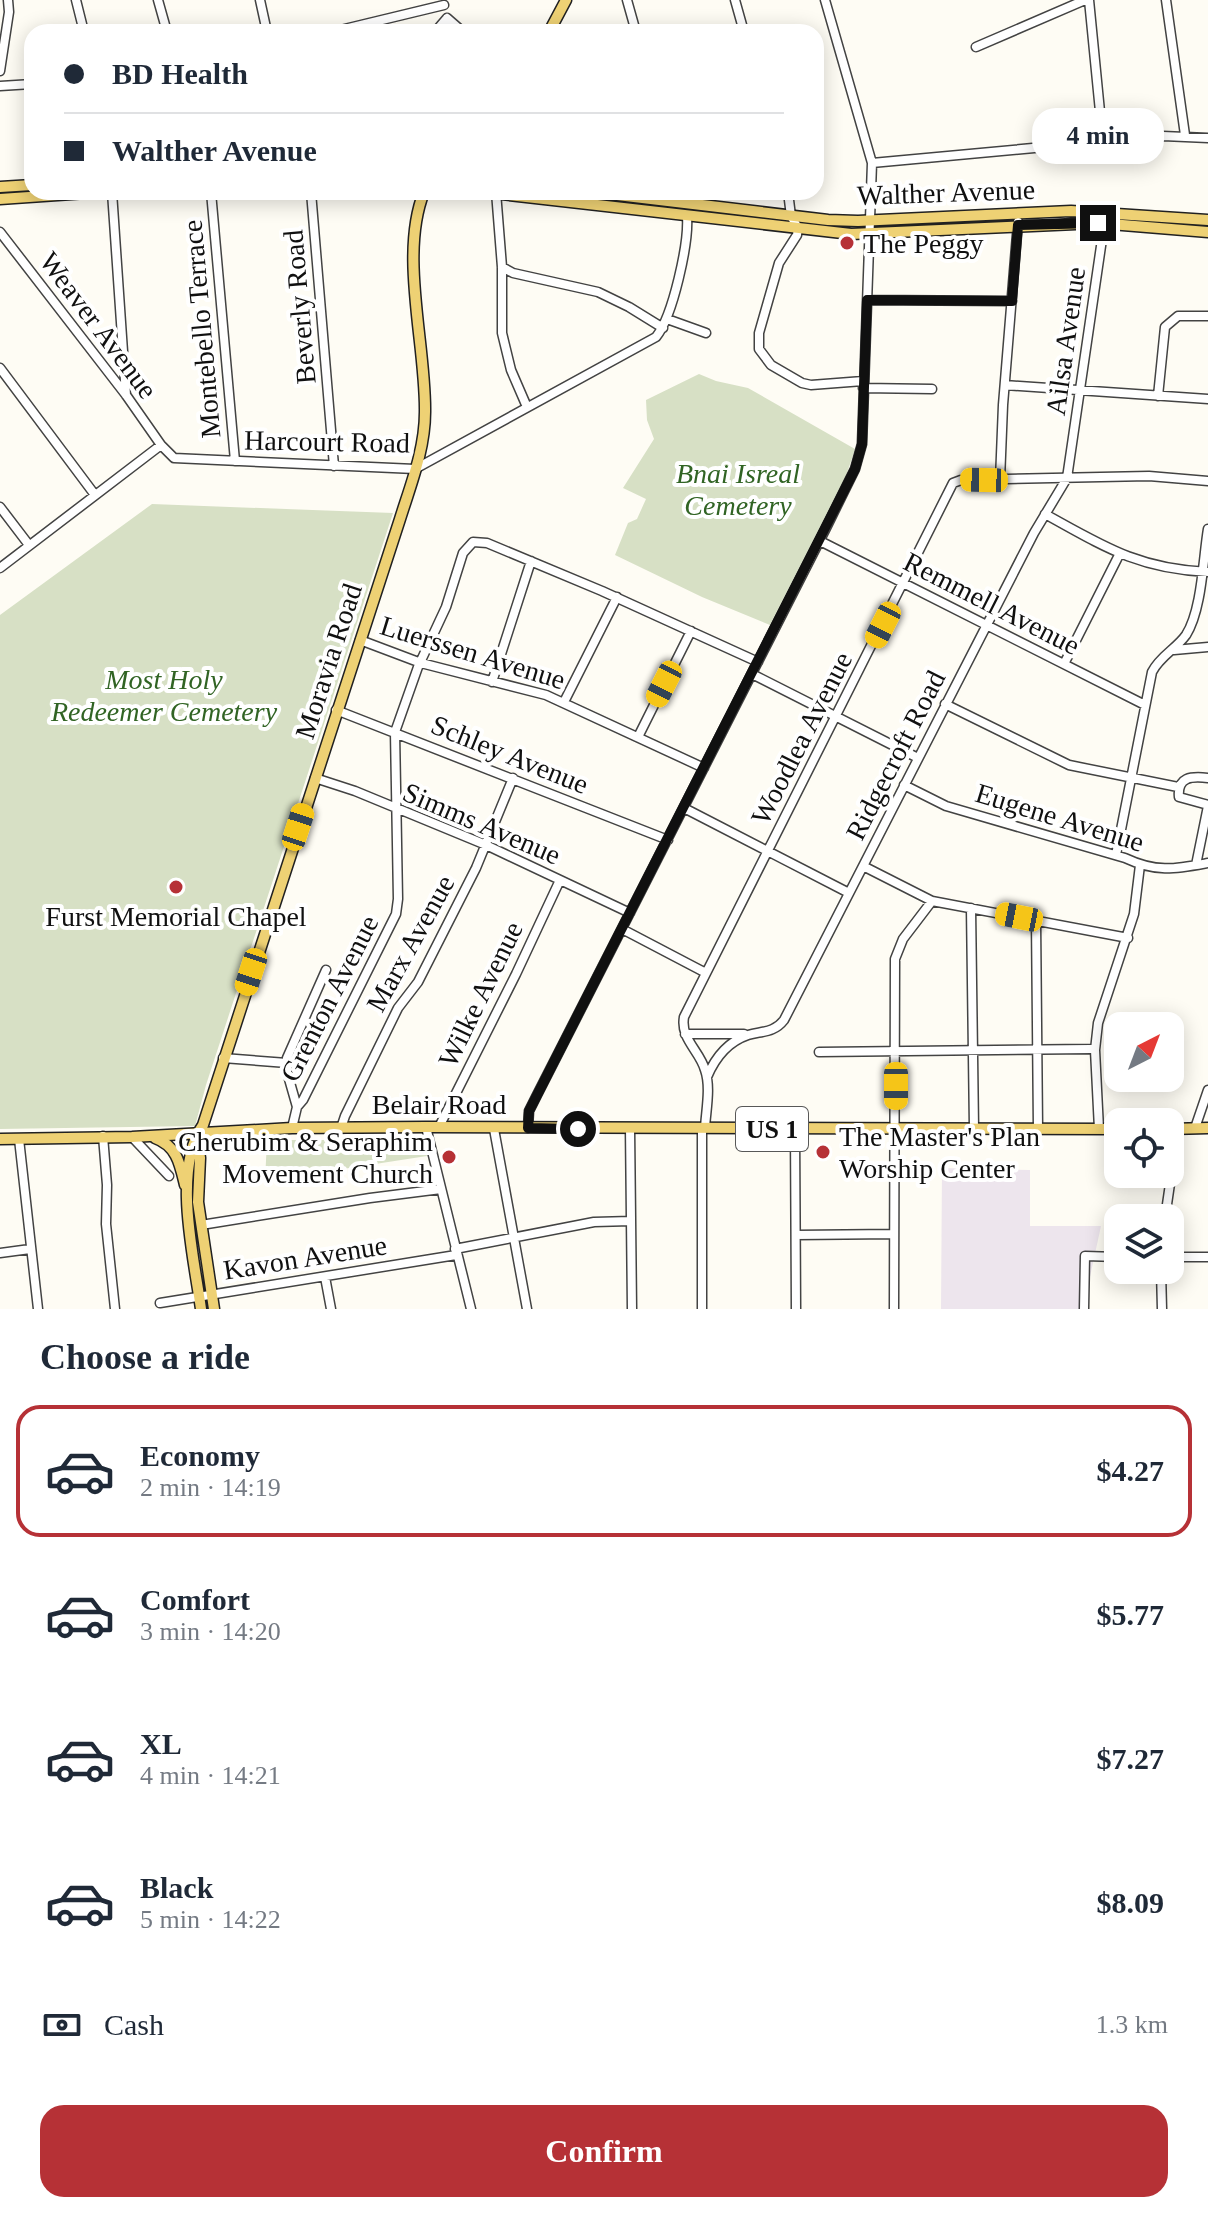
<!DOCTYPE html>
<html lang="en">
<head>
<meta charset="utf-8">
<style>
  :root { --surface:#fff; --page:#f6f6f7; --text:#1f2937; --muted:#747a83; --line:#e0e1e3; --accent:#b63136 }
  body { margin:0; font-family:Georgia,serif; background:var(--page); color:var(--text); height:100vh; display:flex; flex-direction:column; font-size:30px; white-space:nowrap }
  * { box-sizing:border-box; margin:0 }
  p { font-size:26px; color:var(--muted) }
  .icon { flex:none; width:44px; height:44px; fill:none; stroke:currentColor; stroke-width:2; stroke-linecap:round; stroke-linejoin:round }
  .map { position:relative; height:1309px; overflow:hidden }
  .sheet { display:flex; flex-direction:column; background:var(--surface); flex:1 }
  .sheet>* { flex:none }
  .guide { position:absolute; left:24px; top:24px; width:800px; height:176px; border-radius:24px; box-shadow:0 4px 20px #0003; display:grid; align-content:center; height:176px; padding:0 40px; background:var(--surface) }
  .needle { width:52px; rotate:42deg }
  .fabs { position:absolute; left:1104px; top:1012px; display:grid; gap:16px }
  .fabs a { display:grid; place-items:center; width:80px; height:80px; border-radius:16px; background:var(--surface); box-shadow:0 4px 20px #0003; font-size:40px }
  .end { position:absolute; width:36px; height:36px; margin:-18px; border:10px solid #101010; background:#fff; box-shadow:0 0 0 4px #fff }
  .from { border-radius:50% }
  .bubble { position:absolute; height:56px; border-radius:24px; background:var(--surface); box-shadow:0 4px 20px #0003; font-size:26px; font-weight:800; line-height:56px; text-align:center }
  .car { position:absolute; width:24px; height:48px; margin:-24px -12px; border-radius:10px; box-shadow:0 0 6px 2px #0007; background:linear-gradient(#f5c518 24%,#345 0 40%,#f5c518 0 76%,#345 0 86%,#f5c518 0) }
  .guide b { display:flex; align-items:center; gap:28px; height:76px; font-size:30px }
  .guide b+b { border-top:2px solid var(--line) }
  .guide i { width:20px; height:20px; background:var(--text) }
  ul { padding:0; list-style:none }
  li { display:flex; align-items:center; gap:24px; height:132px; margin:0 16px 12px; padding:0 24px; border:4px solid transparent; border-radius:24px }
  li div { flex:1 }
  li b { display:block; font-size:30px }
  li em { font-style:normal; font-weight:800 }
  li.selected { border-color:var(--accent) }
  li>.icon { width:72px; height:72px; stroke-width:1.5 }
  h2 { padding:0 40px; font-size:36px; line-height:96px }
  .pay { display:flex; align-items:center; gap:20px; height:88px; padding:0 40px; font-size:30px }
  .pay p { margin-inline-start:auto }
  .button { display:flex; gap:16px; margin-top:auto; padding:16px 40px }
  .button a { flex:1; height:92px; border-radius:24px; background:var(--accent); color:#fff; font-size:32px; font-weight:800; line-height:92px; text-align:center }
  .map>svg:first-child { display:block }
</style>
</head>
<body>
<div class="map">
<svg width="1208" height="1309" viewBox="0 0 1208 1309">
  <rect width="100%" height="100%" fill="#fefcf4"/>
  <path fill="#ede5ed" d="M942 1168 1030 1170V1226H1101L1083 1309H941Z"/>
  <path fill="#d7e0c5" d="M699 374 716 381 748 388 855 449 846 476 770 625 702 597 615 555 628 523 637 519 646 499 623 488 654 439 647 420 646 400Z
    M152 504 393 513 206 1085 195 1126 0 1129V615Z
    M267 1140H418L423 1141 427 1156 265 1181Z"/>
  <g fill="none" stroke-linecap="round" stroke-linejoin="round">
    <defs>
      <path id="minor" d="M76 0 84 32
        M158 0 167 32
        M260 0 267 32
        M627 0 636 32
        M735 0 744 32
        M1089 0 1103 142
        M1166 0 1185 135
        M447 18 463 32
        M332 32 444 5
        M435 32 447 18
        M976 47 1085 0
        M0 71 9 12 8 0
        M0 86 32 84
        M872 163 1163 136 1208 138
        M112 192 126 395
        M211 192 235 461
        M311 192 334 466
        M496 192 502 267V333L511 370 527 407
        M788 192 791 216 798 228 797 235 779 263 759 333V349L771 365 802 383 811 385 863 381
        M0 232 126 395 161 445 174 458 415 469 656 337C673 316 689 243 687 216
        M502 267 513 273 598 292 629 307 663 328
        M867 300 1012 301
        M667 319 706 333
        M0 368 95 495
        M1005 385 1208 399
        M863 388 932 389
        M1158 396 1165 327 1178 316H1208
        M1000 480 1003 405 1018 222
        M0 507 29 545
        M1045 514C1103 546 1138 569 1208 572
        M820 541 1145 705
        M0 568 161 445
        M360 640 421 663 546 695 704 768
        M1174 650 1208 647
        M1064 664 1119 555
        M752 674 918 758
        M492 682 531 561
        M564 702 617 597
        M945 704 1069 765 1178 787
        M336 710 668 840
        M638 737 691 631
        M315 778 355 791 486 845 630 913
        M1208 778C1191 776 1177 777 1179 797L1208 805
        M904 785 946 806 1125 858C1157 873 1175 869 1208 863
        M684 808 849 893
        M1116 855 1152 672C1160 656 1176 649 1186 635 1202 610 1203 559 1208 529
        M1196 865 1208 806
        M863 866 932 901 1128 938
        M971 908 974 1129
        M1036 920 1038 1129
        M622 929 706 973
        M685 1034H744
        M819 1052 1091 1049
        M223 1058 287 1063
        M707 1077C715 1058 727 1042 748 1035 762 1031 774 1033 784 1020L1034 533 1067 478 1106 212
        M297 1107 303 1100 396 914 398 899 395 732 418 667 446 607 463 553 473 542 487 543 602 591 758 662
        M426 1127 471 1309
        M439 1127 516 974 560 880
        M292 1128 297 1107 287 1072V1058L326 970
        M341 1128 345 1116 398 1008 418 982 476 868 513 778
        M528 1128 529 1111 537 1095 825 530 855 469 862 444 872 163 825 0
        M630 1128 632 1309
        M705 1128C706 1110 711 1087 705 1070 700 1051 680 1039 684 1017L953 483 961 480 1149 476 1208 481
        M1195 1128 1208 1090
        M494 1129 527 1309
        M795 1129 796 1309
        M1099 1129 1095 1050 1098 1023 1134 914 1140 865
        M103 1136 107 1185 106 1224 115 1309
        M132 1137 169 1176
        M19 1139 38 1309
        M1165 1218 1178 1129
        M201 1225 370 1198 441 1189
        M796 1235 894 1234
        M455 1249 594 1222 631 1221
        M0 1253 30 1249
        M1170 1257H1208
        M1161 1270 1162 1309
        M325 1277 331 1309
        M160 1303 456 1255
        M702 1309V1128
        M894 1309 895 959 903 939 932 901
        M1084 1309 1085 1256 1118 1257"/>
      <path id="major" d="M549 32 566 0
        M0 187 32 185
        M483 192 851 234 1098 223 1208 232
        M592 192 828 220 858 221 1071 211 1208 220
        M0 199 101 192
        M1170 1129 1208 1128
        M197 1135 200 1158 198 1202 214 1309
        M155 1138C177 1146 180 1164 185 1185
        M0 1139 132 1137 292 1128 426 1127 1118 1129
        M201 1309C194 1257 172 1170 203 1125L400 519C411 484 425 449 425 412 426 344 399 255 424 192"/>
    </defs>
    <use href="#minor" stroke="#434343" stroke-width="11"/>
    <use href="#major" stroke="#212121" stroke-width="13"/>
    <use href="#minor" stroke="#fff" stroke-width="8"/>
    <use href="#major" stroke="#eed174" stroke-width="10"/>
  </g>
  <g fill="none" stroke-linecap="round" stroke-linejoin="round">
    <path stroke="#101010" stroke-width="10" d="M578 1129 528 1128 529 1111 855 469 862 444 867 300 1012 301 1018 225 1098 223"/>
  </g>
  <g fill="#b63136" stroke="#fff" stroke-width="3">
    <circle cx="847" cy="243" r="8"/>
    <circle cx="176" cy="887" r="8"/>
    <circle cx="823" cy="1152" r="8"/>
    <circle cx="449" cy="1157" r="8"/>
  </g>
  <g text-anchor="middle" stroke-width="8" stroke-linejoin="round" paint-order="stroke">
    <rect fill="#fff" stroke="#585858" stroke-width="2" x="736" y="1107" width="72" height="44" rx="6"/>
    <g font-size="26" font-weight="bold" fill="#101010">
      <text x="772" y="1138">US 1</text>
    </g>
    <g font-size="28" fill="#101010" stroke="#fff">
      <text transform="translate(946 192) rotate(-2)" y="10">Walther Avenue</text>
      <text transform="translate(299 307) rotate(-95)" y="10">Beverly Road</text>
      <text transform="translate(99 325) rotate(53)" y="10">Weaver Avenue</text>
      <text transform="translate(201 329) rotate(-95)" y="10">Montebello Terrace</text>
      <text transform="translate(1065 341) rotate(-82)" y="10">Ailsa Avenue</text>
      <text transform="translate(327 441) rotate(1)" y="10">Harcourt Road</text>
      <text transform="translate(992 603) rotate(27)" y="10">Remmell Avenue</text>
      <text transform="translate(473 652) rotate(17)" y="10">Luerssen Avenue</text>
      <text transform="translate(328 661) rotate(-72)" y="10">Moravia Road</text>
      <text transform="translate(801 738) rotate(-63)" y="10">Woodlea Avenue</text>
      <text transform="translate(510 754) rotate(22)" y="10">Schley Avenue</text>
      <text transform="translate(895 755) rotate(-63)" y="10">Ridgecroft Road</text>
      <text transform="translate(1060 817) rotate(17)" y="10">Eugene Avenue</text>
      <text transform="translate(482 823) rotate(23)" y="10">Simms Avenue</text>
      <text transform="translate(410 943) rotate(-61)" y="10">Marx Avenue</text>
      <text transform="translate(480 994) rotate(-64)" y="10">Wilke Avenue</text>
      <text transform="translate(329 998) rotate(-63)" y="10">Grenton Avenue</text>
      <text x="439" y="1114">Belair Road</text>
      <text transform="translate(305 1257) rotate(-9)" y="10">Kavon Avenue</text>
    </g>
    <g font-size="28" fill="#101010" stroke="#fff" text-anchor="start">
      <text x="863" y="253">The Peggy</text>
      <text x="176" y="926" text-anchor="middle">Furst Memorial Chapel</text>
      <text x="839" y="1146">The Master's Plan<tspan x="839" dy="32">Worship Center</tspan></text>
      <text x="433" y="1151" text-anchor="end">Cherubim &amp; Seraphim<tspan x="433" dy="32">Movement Church</tspan></text>
    </g>
    <g font-size="28" font-style="italic" fill="#316424" stroke="#fff">
      <text x="738" y="483">Bnai Isreal<tspan x="738" dy="32">Cemetery</tspan></text>
      <text x="164" y="689">Most Holy<tspan x="164" dy="32">Redeemer Cemetery</tspan></text>
    </g>
  </g>
</svg>
<div class="fabs">
<a><svg class="needle" viewBox="-14 -14 28 28"><path d="M0-13l5 13h-10z" fill="#e53935"/><path d="M0 13l5-13h-10z" fill="#747a83"/></svg></a>
<a><svg class="icon" aria-label="locate" viewBox="0 0 24 24"><circle cx="12" cy="12" r="6"/><path d="M12 2v4M12 18v4M2 12h4M18 12h4"/></svg></a>
<a><svg class="icon" aria-label="layers" viewBox="0 0 24 24"><path d="M12 4l9 5-9 5-9-5zM3 14l9 5 9-5"/></svg></a>
</div>
<i class="end from" style="left:578px;top:1129px"></i>
<i class="end" style="left:1098px;top:223px"></i>
<div class="bubble" style="left:1032px;top:108px;width:132px">4 min</div>
<i class="car" style="left:984px;top:480px;rotate:271deg"></i>
<i class="car" style="left:883px;top:625px;rotate:207deg"></i>
<i class="car" style="left:664px;top:684px;rotate:207deg"></i>
<i class="car" style="left:298px;top:827px;rotate:18deg"></i>
<i class="car" style="left:1019px;top:917px;rotate:281deg"></i>
<i class="car" style="left:251px;top:972px;rotate:198deg"></i>
<i class="car" style="left:896px;top:1086px;rotate:180deg"></i>
<div class="guide">
<b><i class="from"></i>BD Health</b>
<b><i></i>Walther Avenue</b>
</div>
</div>
<section class="sheet">
<h2>Choose a ride</h2>
<ul>
<li class="selected"><svg class="icon" aria-label="car" viewBox="0 0 24 24"><path d="M5 17H2v-5l4-1 3-4h7l3 4 3 1v5h-3M9 17h6M6 11h13"/><circle cx="7" cy="17" r="2"/><circle cx="17" cy="17" r="2"/></svg><div><b>Economy</b><p>2 min · 14:19</p></div><em>$4.27</em></li>
<li><svg class="icon" aria-label="car" viewBox="0 0 24 24"><path d="M5 17H2v-5l4-1 3-4h7l3 4 3 1v5h-3M9 17h6M6 11h13"/><circle cx="7" cy="17" r="2"/><circle cx="17" cy="17" r="2"/></svg><div><b>Comfort</b><p>3 min · 14:20</p></div><em>$5.77</em></li>
<li><svg class="icon" aria-label="car" viewBox="0 0 24 24"><path d="M5 17H2v-5l4-1 3-4h7l3 4 3 1v5h-3M9 17h6M6 11h13"/><circle cx="7" cy="17" r="2"/><circle cx="17" cy="17" r="2"/></svg><div><b>XL</b><p>4 min · 14:21</p></div><em>$7.27</em></li>
<li><svg class="icon" aria-label="car" viewBox="0 0 24 24"><path d="M5 17H2v-5l4-1 3-4h7l3 4 3 1v5h-3M9 17h6M6 11h13"/><circle cx="7" cy="17" r="2"/><circle cx="17" cy="17" r="2"/></svg><div><b>Black</b><p>5 min · 14:22</p></div><em>$8.09</em></li>
</ul>
<div class="pay"><svg class="icon" aria-label="cash" viewBox="0 0 24 24"><path d="M3 7h18v10H3z"/><circle cx="12" cy="12" r="2"/></svg>Cash<p>1.3 km</p></div>
<div class="button"><a>Confirm</a></div>
</section>
</body>
</html>
